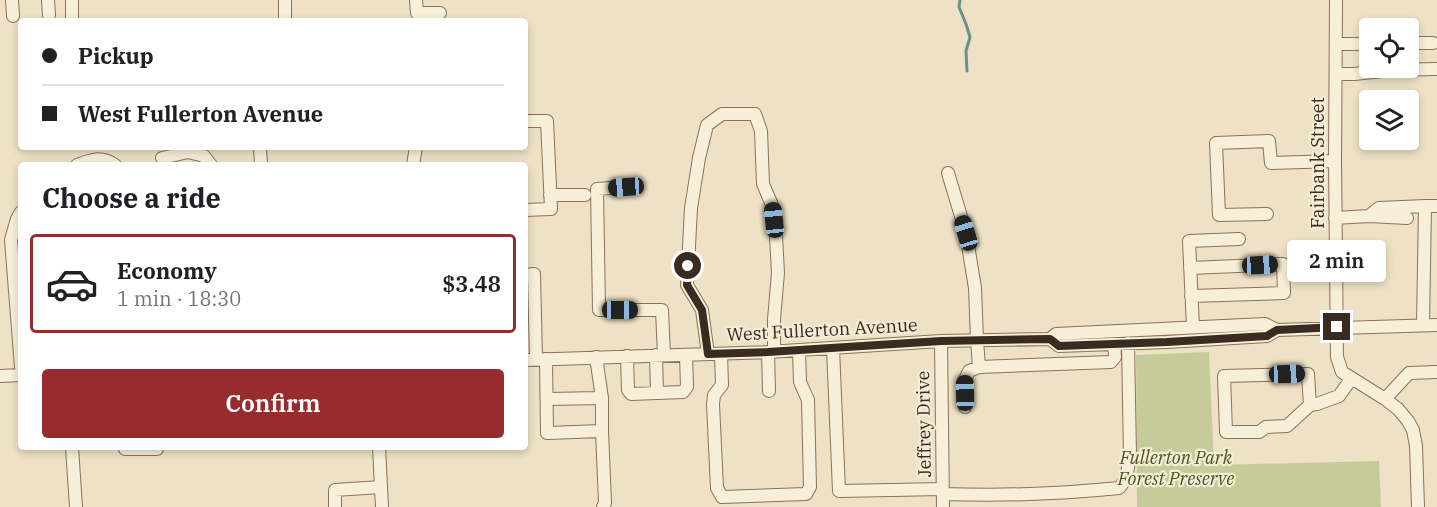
<!DOCTYPE html>
<html lang="en">
<head>
<meta charset="utf-8">
<style>
  :root { --surface:#fff; --page:#f2f2f2; --text:#202124; --muted:#757577; --line:#e0e0e0; --accent:#962c2d }
  body { margin:0; font-family:"IBM Plex Serif",serif; background:var(--page); color:var(--text); height:100vh; display:flex; flex-direction:column; font-size:22px; white-space:nowrap }
  * { box-sizing:border-box; margin:0 }
  p { font-size:20px; color:var(--muted) }
  .icon { flex:none; width:33px; height:33px; fill:none; stroke:currentColor; stroke-width:2; stroke-linecap:round; stroke-linejoin:round }
  .map { position:relative; flex:1; overflow:hidden }
  .details { position:absolute; left:18px; top:162px; width:510px; height:288px; display:flex; flex-direction:column; background:var(--surface); border-radius:6px; box-shadow:0 3px 9px #0003 }
  .details>* { flex:none }
  .top-card { position:absolute; left:18px; top:18px; width:510px; height:132px; border-radius:6px; box-shadow:0 3px 9px #0003; display:grid; align-content:center; height:132px; padding:0 24px; background:var(--surface) }
  .controls { position:absolute; left:1359px; top:18px; display:grid; gap:12px }
  .controls a { display:grid; place-items:center; width:60px; height:60px; border-radius:6px; background:var(--surface); box-shadow:0 3px 9px #0003; font-size:30px }
  .end { position:absolute; width:27px; height:27px; margin:-14px; border:8px solid #392b1f; background:#fff; box-shadow:0 0 0 3px #fff }
  .from { border-radius:50% }
  .bubble { position:absolute; height:42px; border-radius:6px; background:var(--surface); box-shadow:0 3px 9px #0003; font-size:20px; font-weight:600; line-height:42px; text-align:center }
  .car { position:absolute; width:18px; height:36px; margin:-18px -9px; border-radius:8px; box-shadow:0 0 4px 2px #0007; background:linear-gradient(#222 24%,#8ab4d8 0 40%,#222 0 76%,#8ab4d8 0 86%,#222 0) }
  .top-card b { display:flex; align-items:center; gap:21px; height:57px; font-size:22px }
  .top-card b+b { border-top:2px solid var(--line) }
  .top-card i { width:15px; height:15px; background:var(--text) }
  ul { padding:0; list-style:none }
  li { display:flex; align-items:center; gap:18px; height:99px; margin:0 12px 9px; padding:0 12px; border:3px solid var(--line); border-radius:6px }
  li div { flex:1 }
  li b { display:block; font-size:22px }
  li em { font-style:normal; font-weight:600 }
  li.selected { border-color:var(--accent) }
  li>.icon { width:54px; height:54px; stroke-width:1.5 }
  h2 { padding:0 24px; font-size:27px; line-height:72px }
  .button { display:flex; gap:12px; margin-top:auto; padding:12px 24px }
  .button a { flex:1; height:69px; border-radius:6px; background:var(--accent); color:#fff; font-size:24px; font-weight:600; line-height:69px; text-align:center }
  .map>svg:first-child { display:block }
</style>
</head>
<body>
<div class="map">
<svg width="1437" height="507" viewBox="0 0 1437 507">
  <rect width="100%" height="100%" fill="#eee1c5"/>
  <path fill="#c6cc99" d="M1209 352 1214 465 1379 461 1381 507H1137L1136 355Z"/>
  <g fill="none" stroke-linecap="round" stroke-linejoin="round">
    <path stroke="#6d8f87" stroke-width="3" d="M960 0 959 7 966 24 970 37 966 51 967 71"/>
    <defs>
      <path id="minor" d="M12 0 13 16
        M48 0 49 15
        M72 0V21
        M285 0V21
        M416 0 417 13H440
        M1336 0 1335 161 1337 357 1342 372 1385 399 1398 409 1408 421 1413 430 1416 446 1418 507
        M1408 43H1433
        M1336 44H1370
        M1336 74H1354L1392 70 1437 69
        M525 121H547L551 209 525 210
        M260 147 261 165
        M162 158 188 152 204 156 211 165
        M77 165C91 160 101 155 115 165
        M413 165 416 147
        M948 173 966 233 975 288 977 340 979 367 1111 362 1115 357 1114 344
        M625 187 597 189 599 310H662L664 355
        M550 195H585
        M1425 206H1437
        M21 212 17 219 11 240 21 367
        M1267 214 1219 215 1216 143 1269 141 1271 163 1335 161
        M1369 216 1379 208 1425 206 1423 325
        M1335 218 1369 216 1407 218
        M1190 268 1283 264 1284 293 1191 296
        M525 275 534 274 536 359
        M1193 327 1189 241 1239 239
        M1050 339 1059 346 1167 342 1267 336 1277 330
        M941 341 943 507
        M833 348 839 491 943 489
        M768 352 769 391
        M708 354 702 310 687 285 691 208 699 158 707 125 722 114H755L761 131 763 184 772 205 776 236 778 273 774 319V352
        M721 354 722 385 714 395 713 404 717 488 722 497 806 494 810 487 808 400 800 382 799 350
        M656 355 657 393
        M627 356 628 390 631 394 683 392 687 387 686 355
        M546 359 547 433 602 431V398L596 357
        M525 360 768 352 941 341 1050 339 1056 334 1265 324 1277 330 1437 325
        M0 376 21 375
        M547 399 602 398
        M1385 399 1409 373 1437 372
        M1310 405 1287 426 1266 427 1259 432H1226L1224 376 1308 374 1310 405 1317 404 1339 396 1351 379
        M965 407V380L969 371 979 367
        M602 431 605 503 603 507
        M72 447 76 507
        M379 447 382 507
        M125 449H157V447
        M943 494C1002 496 1060 494 1119 488L1126 479 1130 456 1128 343
        M335 507V490L381 487"/>
    </defs>
    <use href="#minor" stroke="#88735b" stroke-width="14"/>
    <use href="#minor" stroke="#f8efd8" stroke-width="12"/>
  </g>
  <g fill="none" stroke-linecap="round" stroke-linejoin="round">
    <path stroke="#392b1f" stroke-width="8" d="M688 266 687 285 702 310 708 354 768 352 941 341 1050 339 1059 346 1167 342 1267 336 1277 330 1337 327"/>
  </g>
  <g text-anchor="middle" stroke-width="4.5" stroke-linejoin="round" paint-order="stroke">
    <g font-size="18" fill="#392b1f" stroke="#f5ecd5">
      <text transform="translate(1318 163) rotate(-90)" y="6">Fairbank Street</text>
      <text transform="translate(822 330) rotate(-3)" y="6">West Fullerton Avenue</text>
      <text transform="translate(924 424) rotate(-91)" y="6">Jeffrey Drive</text>
    </g>
    <g font-size="18" font-style="italic" fill="#495526" stroke="#f5ecd5">
      <text x="1176" y="464">Fullerton Park<tspan x="1176" dy="21">Forest Preserve</tspan></text>
    </g>
  </g>
</svg>
<div class="controls">
<a><svg class="icon" aria-label="locate" viewBox="0 0 24 24"><circle cx="12" cy="12" r="6"/><path d="M12 2v4M12 18v4M2 12h4M18 12h4"/></svg></a>
<a><svg class="icon" aria-label="layers" viewBox="0 0 24 24"><path d="M12 4l9 5-9 5-9-5zM3 14l9 5 9-5"/></svg></a>
</div>
<i class="end from" style="left:688px;top:266px"></i>
<i class="end" style="left:1337px;top:327px"></i>
<div class="bubble" style="left:1287px;top:240px;width:99px">2 min</div>
<i class="car" style="left:626px;top:187px;rotate:266deg"></i>
<i class="car" style="left:774px;top:220px;rotate:354deg"></i>
<i class="car" style="left:966px;top:233px;rotate:343deg"></i>
<i class="car" style="left:1260px;top:265px;rotate:87deg"></i>
<i class="car" style="left:620px;top:310px;rotate:90deg"></i>
<i class="car" style="left:1287px;top:374px;rotate:88deg"></i>
<i class="car" style="left:965px;top:393px;rotate:359deg"></i>
<div class="top-card">
<b><i class="from"></i>Pickup</b>
<b><i></i>West Fullerton Avenue</b>
</div>
<section class="details">
<h2>Choose a ride</h2>
<ul>
<li class="selected"><svg class="icon" aria-label="car" viewBox="0 0 24 24"><path d="M5 17H2v-5l4-1 3-4h7l3 4 3 1v5h-3M9 17h6M6 11h13"/><circle cx="7" cy="17" r="2"/><circle cx="17" cy="17" r="2"/></svg><div><b>Economy</b><p>1 min · 18:30</p></div><em>$3.48</em></li>
</ul>
<div class="button"><a>Confirm</a></div>
</section>
</div>
</body>
</html>
